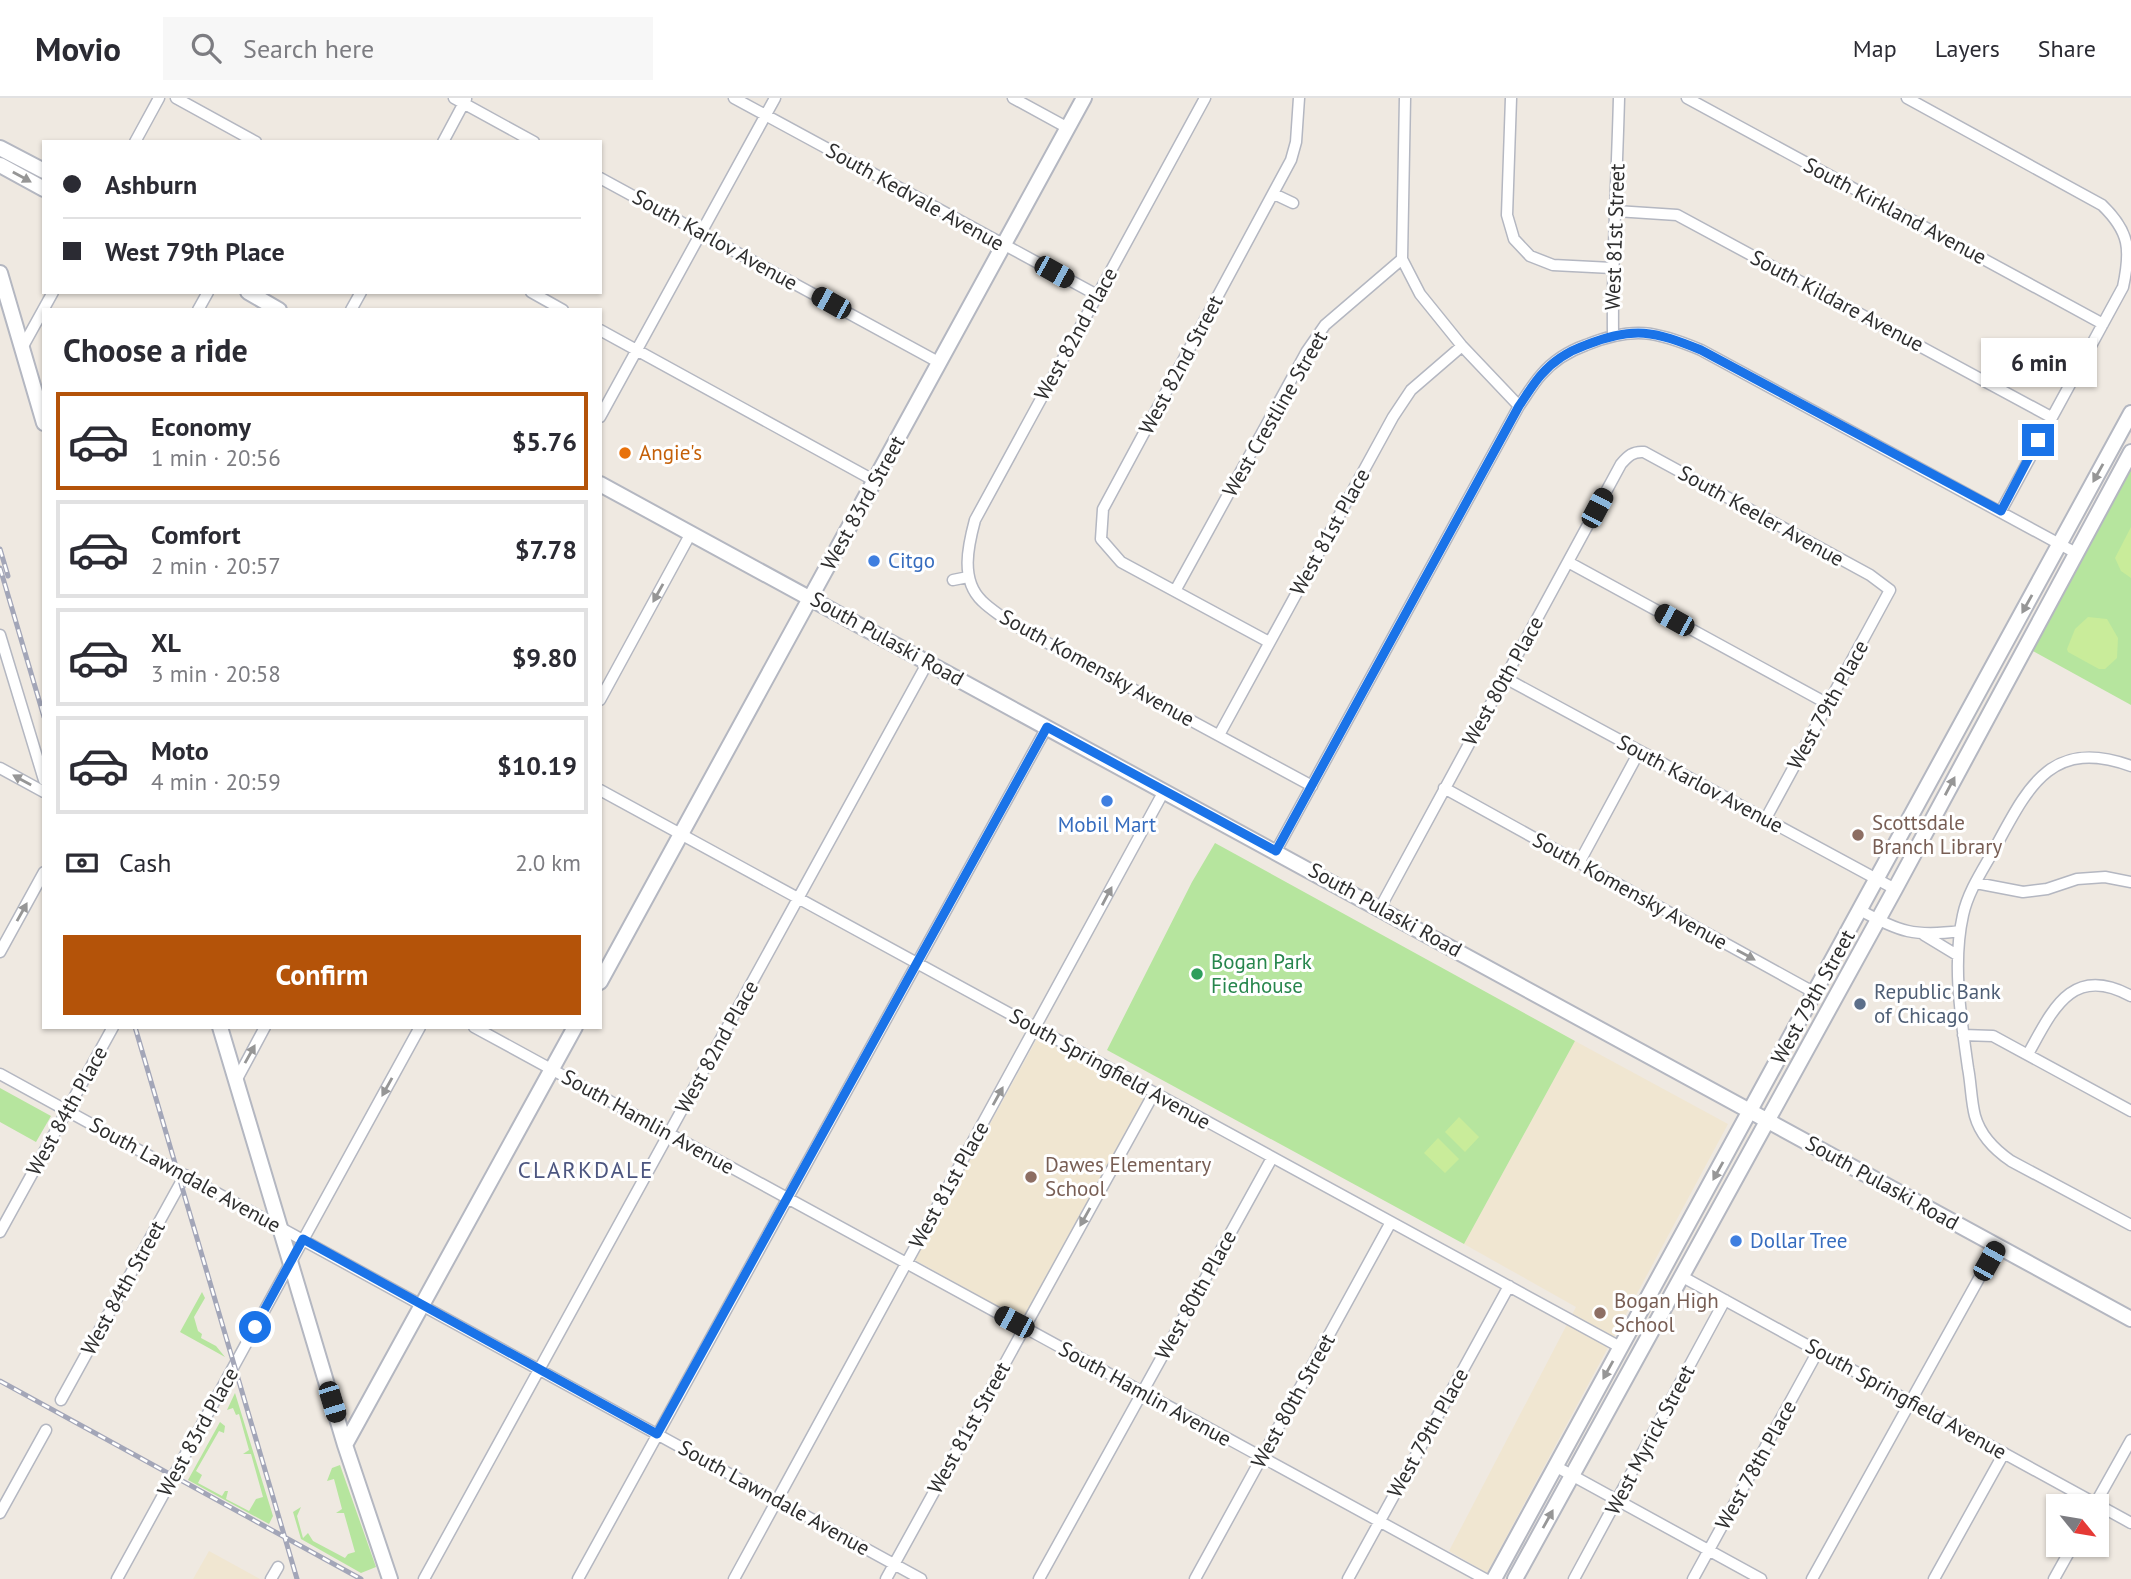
<!DOCTYPE html>
<html lang="en">
<head>
<meta charset="utf-8">
<style>
  :root { --surface:#fff; --page:#f7f7f7; --text:#2b2b33; --muted:#7c7c81; --line:#e1e1e2; --accent:#b45309 }
  body { margin:0; font-family:"PT Sans",sans-serif; background:var(--page); color:var(--text); height:100vh; display:flex; flex-direction:column; font-size:26px; white-space:nowrap }
  * { box-sizing:border-box; margin:0 }
  p { font-size:23px; color:var(--muted) }
  .icon { flex:none; width:38px; height:38px; fill:none; stroke:currentColor; stroke-width:2; stroke-linecap:round; stroke-linejoin:round }
  .map { position:relative; flex:1; overflow:hidden }
  .panel { position:absolute; left:42px; top:210px; width:560px; height:721px; display:flex; flex-direction:column; background:var(--surface); border-radius:0px; box-shadow:0 2px 5px #0004 }
  .panel>* { flex:none }
  .top-card { position:absolute; left:42px; top:42px; width:560px; height:154px; border-radius:0px; box-shadow:0 2px 5px #0004; display:grid; align-content:center; height:154px; padding:0 21px; background:var(--surface) }
  .needle { width:46px; rotate:120deg }
  .tools { position:absolute; left:2046px; top:1396px; display:grid; gap:14px }
  .tools a { display:grid; place-items:center; width:63px; height:63px; border-radius:0px; background:var(--surface); box-shadow:0 2px 5px #0004; font-size:35px }
  .end { position:absolute; width:32px; height:32px; margin:-16px; border:9px solid #1a73e8; background:#fff; box-shadow:0 0 0 4px #fff }
  .from { border-radius:50% }
  .bubble { position:absolute; height:49px; border-radius:0px; background:var(--surface); box-shadow:0 2px 5px #0004; font-size:23px; font-weight:600; line-height:49px; text-align:center }
  .car { position:absolute; width:21px; height:42px; margin:-21px -10px; border-radius:9px; box-shadow:0 0 5px 2px #0007; background:linear-gradient(#222 24%,#8ab4d8 0 40%,#222 0 76%,#8ab4d8 0 86%,#222 0) }
  .top-card b { display:flex; align-items:center; gap:24px; height:66px; font-size:26px }
  .top-card b+b { border-top:2px solid var(--line) }
  .top-card i { width:18px; height:18px; background:var(--text) }
  ul { padding:0; list-style:none }
  li { display:flex; align-items:center; gap:21px; height:98px; margin:0 14px 10px; padding:0 7px; border:4px solid var(--line); border-radius:0px }
  li div { flex:1 }
  li b { display:block; font-size:26px }
  li em { font-style:normal; font-weight:600 }
  li.selected { border-color:var(--accent) }
  li>.icon { width:63px; height:63px; stroke-width:1.5 }
  h2 { padding:0 21px; font-size:32px; line-height:84px }
  .pay { display:flex; align-items:center; gap:18px; height:77px; padding:0 21px; font-size:26px }
  .pay p { margin-inline-start:auto }
  .primary-button { display:flex; gap:14px; margin-top:auto; padding:14px 21px }
  .primary-button a { flex:1; height:80px; border-radius:0px; background:var(--accent); color:#fff; font-size:28px; font-weight:600; line-height:80px; text-align:center }
  header { display:flex; align-items:center; gap:42px; box-sizing:border-box; height:98px; padding:0 35px; background:var(--surface); border-bottom:2px solid var(--line) }
  header strong { font-size:33px }
  nav { display:flex; gap:38px; margin-inline-start:auto; font-size:24px }
  .search { width:490px; height:63px; background:var(--page); display:flex; align-items:center; gap:18px; box-sizing:border-box; padding:0 24px; border-radius:0px; color:var(--muted); font-size:26px }
  .map>svg:first-child { display:block }
</style>
</head>
<body>
<header>
<strong>Movio</strong>
<div class="search"><svg class="icon" aria-label="search" viewBox="0 0 24 24"><circle cx="10" cy="10" r="6"/><path d="M15 15l6 6"/></svg>Search here</div>
<nav><a>Map</a><a>Layers</a><a>Share</a></nav>
</header>
<div class="map">
<svg width="2131" height="1481" viewBox="0 0 2131 1481">
  <rect width="100%" height="100%" fill="#efe9e1"/>
  <path fill="#f0e6d1" d="M1039 937 1147 996 1022 1222 915 1162Z
    M1575 943 1728 1026 1487 1475 1449 1453 1576 1209 1464 1146Z
    M209 1453 260 1481H193Z"/>
  <path fill="#b6e59e" d="M2131 370V607L2031 552Z
    M1215 745 1575 943 1464 1146 1107 952 1192 784Z
    M0 990 51 1018 36 1044 0 1024Z
    M202 1194 205 1200 194 1219 198 1233 202 1236 201 1240 216 1248 225 1259 180 1234Z
    M235 1295 273 1418 269 1426 188 1382 220 1324 225 1328 224 1335 219 1333 196 1373 202 1377 198 1385 222 1398 225 1393H228L226 1401 249 1413 256 1401 263 1399 251 1356H243L249 1352 239 1316 236 1317 233 1310 227 1312Z
    M340 1367 376 1469 361 1475 301 1441 293 1414 301 1409 297 1418 303 1440 308 1435 313 1443 345 1460 348 1456 355 1454 344 1415H336L342 1411 334 1381 327 1383 332 1370Z"/>
  <path fill="#c9ec9a" d="M2131 429V480L2121 473 2115 460Z
    M2088 519 2107 521 2118 540 2117 560 2105 571H2099L2068 554 2067 551 2075 531Z
    M1459 1019 1479 1039 1465 1054 1445 1034Z
    M1438 1040 1459 1061 1445 1075 1424 1055Z"/>
  <g fill="none" stroke-linecap="round" stroke-linejoin="round">
    <defs>
      <path id="street" d="M176 0 256 44
        M454 0 534 44
        M734 0 1097 197
        M1013 0 1068 30
        M1205 0 975 422C968 448 960 482 982 503 990 511 1000 517 1009 524L1312 688
        M1405 0 1402 161 1420 196 1462 248 1519 308
        M1511 0 1507 117 1514 141 1530 158 1553 167 1612 170
        M1687 0 2103 226
        M1907 0 2102 107C2130 134 2131 152 2123 189L2001 413
        M135 44 159 0
        M443 44 466 1
        M600 80 940 265
        M1274 96 1293 105
        M1616 113 1677 117 2051 319
        M531 194 563 212
        M198 212 208 194
        M351 212 361 194
        M600 232 875 383
        M1613 236C1612 157 1617 79 1619 0
        M22 250 53 194
        M600 319 775 0
        M1101 441 1103 411 1291 62 1296 44 1299 0
        M1101 441 1121 464 1269 544
        M1568 464 1828 606
        M953 482 968 479
        M1175 493 1307 253 1325 227 1402 161
        M0 537 44 682
        M1505 580 1895 791
        M600 602 691 435
        M1219 637 1393 319 1411 292 1462 248
        M2131 668C2051 639 2028 689 1995 750 1984 770 1968 793 1963 817 1952 866 1961 920 1968 970 1971 985 1971 1003 1975 1018 1980 1036 1995 1052 2011 1063L2131 1127
        M0 670 44 694
        M1444 690 1815 895
        M600 692 1620 1249
        M1765 722 1890 492
        M1276 753 1519 308C1526 298 1533 286 1541 277 1553 263 1569 253 1586 247 1633 228 1656 233 1701 252L2076 455
        M1579 765 1639 654
        M1976 785 2023 794 2047 791 2077 781 2105 779 2131 784
        M1380 810 1621 366C1628 358 1633 353 1644 354L1870 477 1890 492
        M1860 812C1899 834 1915 839 1960 833
        M1924 837 1957 857
        M0 854 44 774
        M474 929 1485 1481
        M1963 937 1993 938 2131 1013
        M2028 956C2053 911 2072 866 2131 898
        M0 976 921 1481
        M236 983 265 929
        M0 1134 113 929
        M1681 1178 2131 1425
        M61 1302 185 1077
        M1555 1368 1761 1481
        M2094 1408 2131 1342
        M0 1415 46 1332
        M117 1481 420 929
        M271 1481 278 1469
        M424 1481 928 564
        M578 1481 1047 629
        M734 1481 1164 693
        M886 1481 1154 995
        M1039 1481 1272 1060
        M1195 1481 1391 1124
        M1348 1481 1509 1188
        M1574 1481 1725 1202
        M1693 1481 1818 1253
        M1812 1481 1997 1148
        M1934 1481 2004 1355
        M2054 1481 2073 1447"/>
      <path id="secondary" d="M0 50 44 73
        M0 67 44 91
        M0 175 44 325
        M248 194 279 212
        M600 386 2131 1221
        M600 884 1084 0
        M220 929 345 1347 390 1481
        M345 1347 575 929
        M1494 1481 2131 315
        M1515 1481 1895 791 2131 354"/>
    </defs>
    <use href="#street" stroke="#b4b7c1" stroke-width="13"/>
    <use href="#secondary" stroke="#b4b7c1" stroke-width="18"/>
    <use href="#street" stroke="#fff" stroke-width="10"/>
    <use href="#secondary" stroke="#fff" stroke-width="14"/>
    <defs>
      <path id="rail" d="M0 451 8 478
        M0 470 44 619
        M135 929 297 1481
        M0 1283 361 1481"/>
    </defs>
    <use href="#rail" stroke="#a3a6b8" stroke-width="5"/>
    <use href="#rail" stroke="#fff" stroke-width="2.5" stroke-dasharray="8" stroke-linecap="butt"/>
  </g>
  <defs><path id="oneway-solid" d="M-6-.8H1V-3.2L6.5 0L1 3.2V.8H-6Z" transform="scale(1.75)"/></defs>
  <g fill="#969696">
    <use href="#oneway-solid" transform="translate(22 79) rotate(29)"/>
    <use href="#oneway-solid" transform="translate(2098 375) rotate(119)"/>
    <use href="#oneway-solid" transform="translate(658 495) rotate(119)"/>
    <use href="#oneway-solid" transform="translate(2027 506) rotate(119)"/>
    <use href="#oneway-solid" transform="translate(22 682) rotate(-151)"/>
    <use href="#oneway-solid" transform="translate(1950 688) rotate(-62)"/>
    <use href="#oneway-solid" transform="translate(1107 798) rotate(-62)"/>
    <use href="#oneway-solid" transform="translate(22 814) rotate(-61)"/>
    <use href="#oneway-solid" transform="translate(1746 857) rotate(29)"/>
    <use href="#oneway-solid" transform="translate(250 956) rotate(-61)"/>
    <use href="#oneway-solid" transform="translate(387 989) rotate(119)"/>
    <use href="#oneway-solid" transform="translate(998 998) rotate(-61)"/>
    <use href="#oneway-solid" transform="translate(1718 1073) rotate(119)"/>
    <use href="#oneway-solid" transform="translate(1085 1119) rotate(119)"/>
    <use href="#oneway-solid" transform="translate(1608 1272) rotate(119)"/>
    <use href="#oneway-solid" transform="translate(1548 1421) rotate(-61)"/>
  </g>
  <g fill="none" stroke-linecap="round" stroke-linejoin="round">
    <path stroke="#1a73e8" stroke-width="9" d="M255 1229 303 1141 657 1336 1047 629 1276 753 1519 308C1526 298 1533 286 1541 277 1553 263 1569 253 1586 247 1634 228 1654 233 1701 252L2001 413 2038 342"/>
  </g>
  <circle fill="#e8710a" stroke="#fff" stroke-width="2.5" cx="625" cy="355" r="7"/>
  <g fill="#3f7fe0" stroke="#fff" stroke-width="2.5">
    <circle cx="874" cy="463" r="7"/>
    <circle cx="1107" cy="703" r="7"/>
    <circle cx="1736" cy="1143" r="7"/>
  </g>
  <g fill="#8d6e63" stroke="#fff" stroke-width="2.5">
    <circle cx="1858" cy="737" r="7"/>
    <circle cx="1031" cy="1079" r="7"/>
    <circle cx="1600" cy="1215" r="7"/>
  </g>
  <circle fill="#2e9e5b" stroke="#fff" stroke-width="2.5" cx="1197" cy="876" r="7"/>
  <circle fill="#5c6f8a" stroke="#fff" stroke-width="2.5" cx="1860" cy="906" r="7"/>
  <g text-anchor="middle" stroke-width="6" stroke-linejoin="round" paint-order="stroke">
    <g font-size="21" fill="#2e2e2e" stroke="#fff">
      <text transform="translate(915 99) rotate(29)" y="7">South Kedvale Avenue</text>
      <text transform="translate(1895 113) rotate(28)" y="7">South Kirkland Avenue</text>
      <text transform="translate(1615 139) rotate(-88)" y="7">West 81st Street</text>
      <text transform="translate(715 142) rotate(29)" y="7">South Karlov Avenue</text>
      <text transform="translate(1837 203) rotate(28)" y="7">South Kildare Avenue</text>
      <text transform="translate(1076 236) rotate(-61)" y="7">West 82nd Place</text>
      <text transform="translate(1181 267) rotate(-62)" y="7">West 82nd Street</text>
      <text transform="translate(1275 316) rotate(-60)" y="7">West Crestline Street</text>
      <text transform="translate(863 405) rotate(-61)" y="7">West 83rd Street</text>
      <text transform="translate(1761 418) rotate(29)" y="7">South Keeler Avenue</text>
      <text transform="translate(1330 434) rotate(-61)" y="7">West 81st Place</text>
      <text transform="translate(887 541) rotate(29)" y="7">South Pulaski Road</text>
      <text transform="translate(1097 570) rotate(29)" y="7">South Komensky Avenue</text>
      <text transform="translate(1503 583) rotate(-61)" y="7">West 80th Place</text>
      <text transform="translate(1828 607) rotate(-61)" y="7">West 79th Place</text>
      <text transform="translate(1700 686) rotate(28)" y="7">South Karlov Avenue</text>
      <text transform="translate(1630 793) rotate(29)" y="7">South Komensky Avenue</text>
      <text transform="translate(1385 812) rotate(29)" y="7">South Pulaski Road</text>
      <text transform="translate(1813 899) rotate(-61)" y="7">West 79th Street</text>
      <text transform="translate(717 949) rotate(-61)" y="7">West 82nd Place</text>
      <text transform="translate(1110 971) rotate(29)" y="7">South Springfield Avenue</text>
      <text transform="translate(67 1013) rotate(-61)" y="7">West 84th Place</text>
      <text transform="translate(648 1024) rotate(29)" y="7">South Hamlin Avenue</text>
      <text transform="translate(185 1077) rotate(29)" y="7">South Lawndale Avenue</text>
      <text transform="translate(1882 1085) rotate(29)" y="7">South Pulaski Road</text>
      <text transform="translate(949 1087) rotate(-61)" y="7">West 81st Place</text>
      <text transform="translate(123 1190) rotate(-61)" y="7">West 84th Street</text>
      <text transform="translate(1196 1197) rotate(-61)" y="7">West 80th Place</text>
      <text transform="translate(1145 1296) rotate(29)" y="7">South Hamlin Avenue</text>
      <text transform="translate(1906 1301) rotate(29)" y="7">South Springfield Avenue</text>
      <text transform="translate(1293 1303) rotate(-61)" y="7">West 80th Street</text>
      <text transform="translate(969 1330) rotate(-61)" y="7">West 81st Street</text>
      <text transform="translate(198 1334) rotate(-61)" y="7">West 83rd Place</text>
      <text transform="translate(1428 1335) rotate(-61)" y="7">West 79th Place</text>
      <text transform="translate(1650 1342) rotate(-62)" y="7">West Myrick Street</text>
      <text transform="translate(1756 1367) rotate(-61)" y="7">West 78th Place</text>
      <text transform="translate(774 1400) rotate(29)" y="7">South Lawndale Avenue</text>
    </g>
    <g font-size="21" fill="#c56008" stroke="#fff" text-anchor="start">
      <text x="639" y="362">Angie's</text>
    </g>
    <g font-size="21" fill="#366cbe" stroke="#fff" text-anchor="start">
      <text x="888" y="470">Citgo</text>
      <text x="1107" y="734" text-anchor="middle">Mobil Mart</text>
      <text x="1750" y="1150">Dollar Tree</text>
    </g>
    <g font-size="21" fill="#785e54" stroke="#fff" text-anchor="start">
      <text x="1872" y="732">Scottsdale<tspan x="1872" dy="24">Branch Library</tspan></text>
      <text x="1045" y="1074">Dawes Elementary<tspan x="1045" dy="24">School</tspan></text>
      <text x="1614" y="1210">Bogan High<tspan x="1614" dy="24">School</tspan></text>
    </g>
    <g font-size="21" fill="#27864d" stroke="#fff" text-anchor="start">
      <text x="1211" y="871">Bogan Park<tspan x="1211" dy="24">Fiedhouse</tspan></text>
    </g>
    <g font-size="21" fill="#4e5e75" stroke="#fff" text-anchor="start">
      <text x="1874" y="901">Republic Bank<tspan x="1874" dy="24">of Chicago</tspan></text>
    </g>
    <g font-size="23" letter-spacing="2" fill="#4d5680" stroke="#fff">
      <text x="586" y="1080">CLARKDALE</text>
    </g>
  </g>
</svg>
<div class="tools">
<a><svg class="needle" viewBox="-14 -14 28 28"><path d="M0-13l5 13h-10z" fill="#e53935"/><path d="M0 13l5-13h-10z" fill="#7c7c81"/></svg></a>
</div>
<i class="end from" style="left:255px;top:1229px"></i>
<i class="end" style="left:2038px;top:342px"></i>
<div class="bubble" style="left:1981px;top:240px;width:116px">6 min</div>
<i class="car" style="left:1054px;top:174px;rotate:119deg"></i>
<i class="car" style="left:831px;top:205px;rotate:299deg"></i>
<i class="car" style="left:1597px;top:410px;rotate:28deg"></i>
<i class="car" style="left:1674px;top:522px;rotate:299deg"></i>
<i class="car" style="left:1989px;top:1163px;rotate:29deg"></i>
<i class="car" style="left:1014px;top:1224px;rotate:298deg"></i>
<i class="car" style="left:332px;top:1304px;rotate:163deg"></i>
<div class="top-card">
<b><i class="from"></i>Ashburn</b>
<b><i></i>West 79th Place</b>
</div>
<section class="panel">
<h2>Choose a ride</h2>
<ul>
<li class="selected"><svg class="icon" aria-label="car" viewBox="0 0 24 24"><path d="M5 17H2v-5l4-1 3-4h7l3 4 3 1v5h-3M9 17h6M6 11h13"/><circle cx="7" cy="17" r="2"/><circle cx="17" cy="17" r="2"/></svg><div><b>Economy</b><p>1 min · 20:56</p></div><em>$5.76</em></li>
<li><svg class="icon" aria-label="car" viewBox="0 0 24 24"><path d="M5 17H2v-5l4-1 3-4h7l3 4 3 1v5h-3M9 17h6M6 11h13"/><circle cx="7" cy="17" r="2"/><circle cx="17" cy="17" r="2"/></svg><div><b>Comfort</b><p>2 min · 20:57</p></div><em>$7.78</em></li>
<li><svg class="icon" aria-label="car" viewBox="0 0 24 24"><path d="M5 17H2v-5l4-1 3-4h7l3 4 3 1v5h-3M9 17h6M6 11h13"/><circle cx="7" cy="17" r="2"/><circle cx="17" cy="17" r="2"/></svg><div><b>XL</b><p>3 min · 20:58</p></div><em>$9.80</em></li>
<li><svg class="icon" aria-label="car" viewBox="0 0 24 24"><path d="M5 17H2v-5l4-1 3-4h7l3 4 3 1v5h-3M9 17h6M6 11h13"/><circle cx="7" cy="17" r="2"/><circle cx="17" cy="17" r="2"/></svg><div><b>Moto</b><p>4 min · 20:59</p></div><em>$10.19</em></li>
</ul>
<div class="pay"><svg class="icon" aria-label="cash" viewBox="0 0 24 24"><path d="M3 7h18v10H3z"/><circle cx="12" cy="12" r="2"/></svg>Cash<p>2.0 km</p></div>
<div class="primary-button"><a>Confirm</a></div>
</section>
</div>
</body>
</html>
